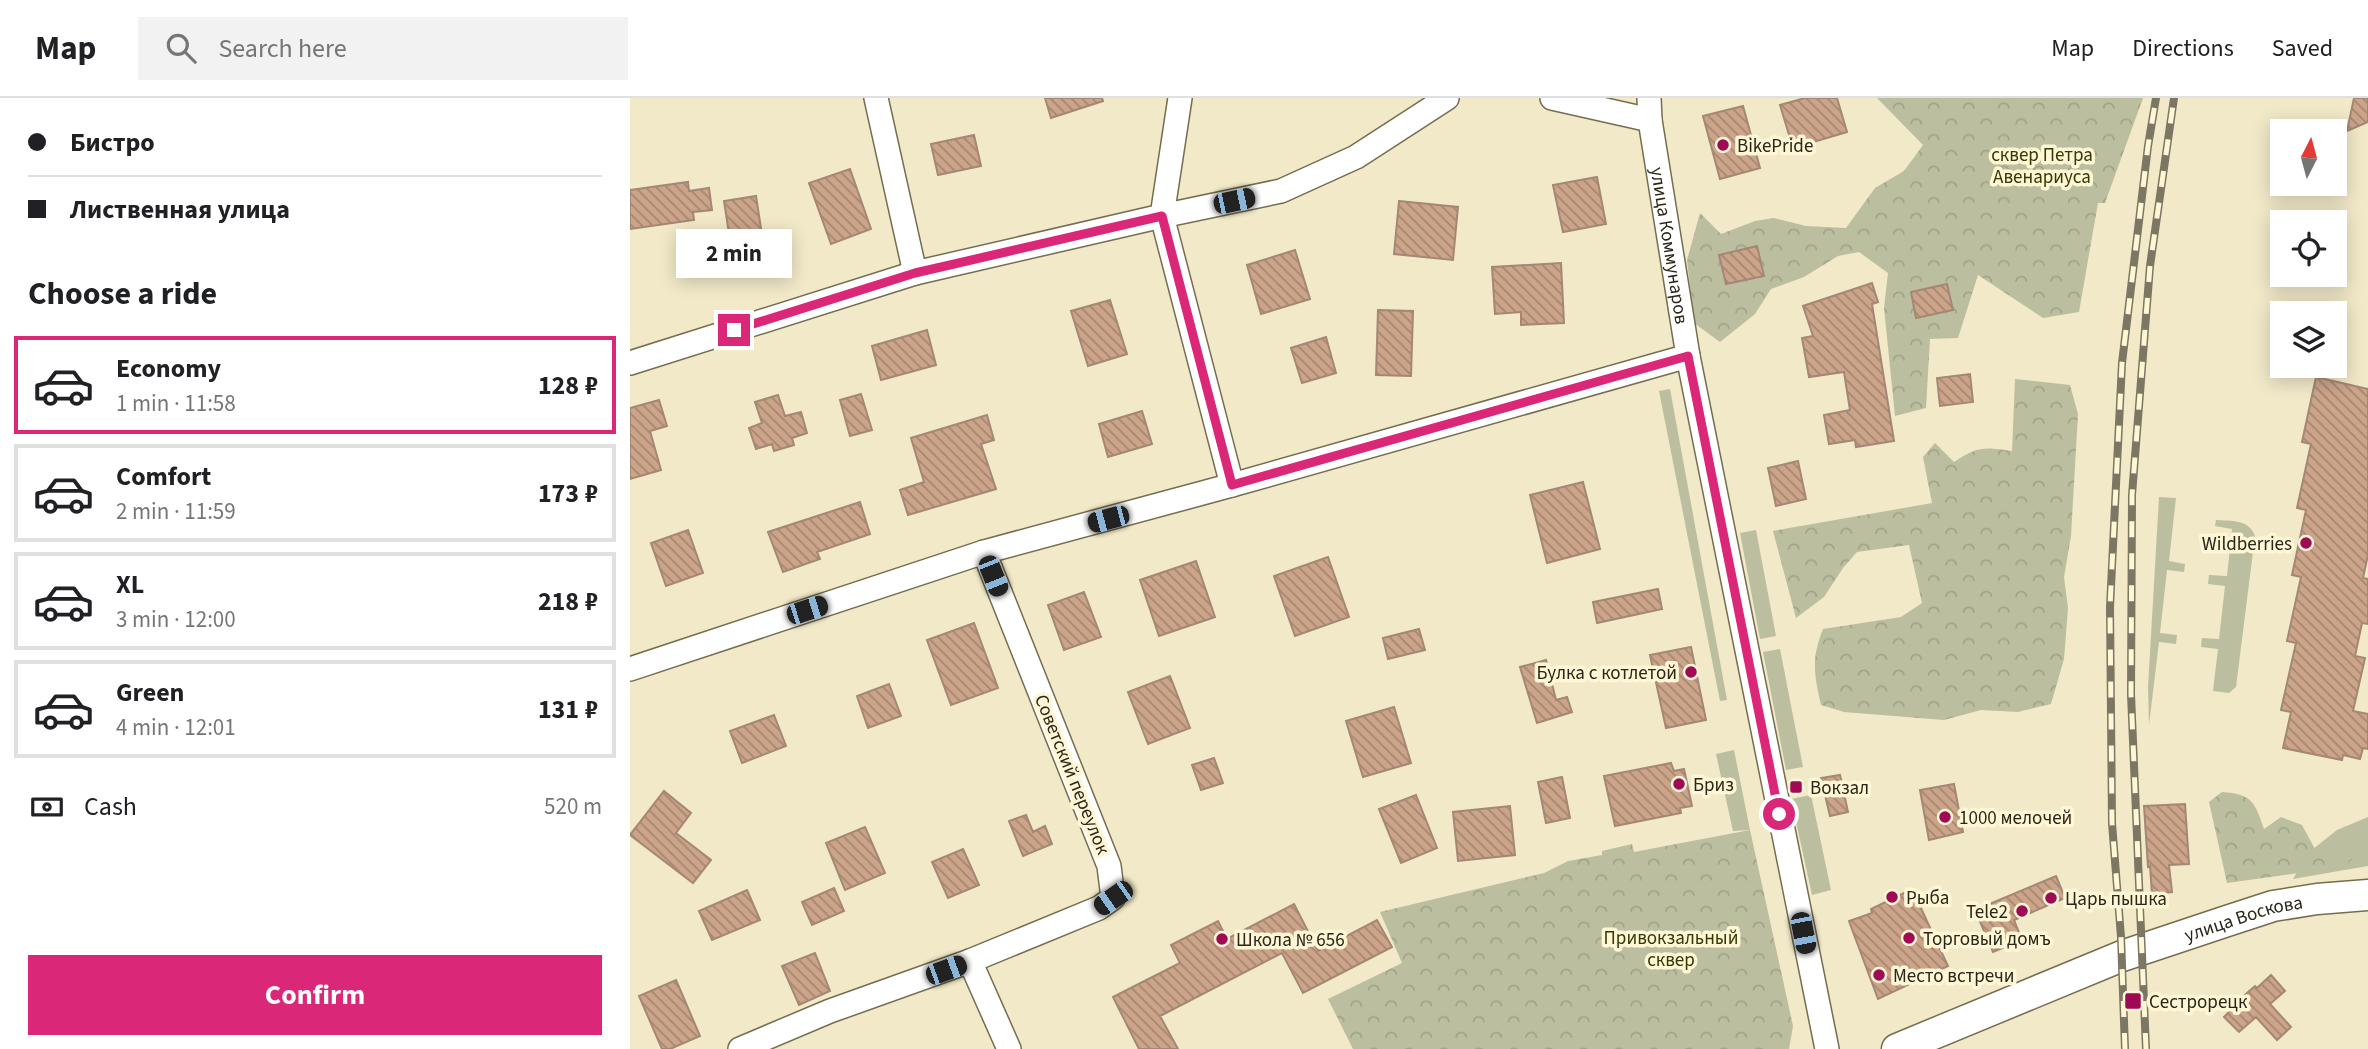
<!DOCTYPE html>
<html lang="en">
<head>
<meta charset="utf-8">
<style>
  :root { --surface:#fff; --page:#f2f2f2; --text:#202124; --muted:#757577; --line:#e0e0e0; --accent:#db2777 }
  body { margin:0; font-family:"Source Sans 3",sans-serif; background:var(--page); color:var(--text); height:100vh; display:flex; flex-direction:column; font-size:26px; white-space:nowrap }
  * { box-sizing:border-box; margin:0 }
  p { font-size:23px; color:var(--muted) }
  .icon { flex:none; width:38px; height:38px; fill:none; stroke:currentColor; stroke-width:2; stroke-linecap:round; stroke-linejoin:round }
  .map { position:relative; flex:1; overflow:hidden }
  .drawer { display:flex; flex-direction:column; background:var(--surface); width:630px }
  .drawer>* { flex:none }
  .hud { display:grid; align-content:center; height:154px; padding:0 28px; background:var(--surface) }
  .needle { width:46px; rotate:6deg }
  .tools { position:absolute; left:1640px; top:21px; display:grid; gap:14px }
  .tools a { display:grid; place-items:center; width:77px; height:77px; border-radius:0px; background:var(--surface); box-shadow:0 4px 18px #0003; font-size:35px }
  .end { position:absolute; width:32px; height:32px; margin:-16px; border:9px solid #db2777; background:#fff; box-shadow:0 0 0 4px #fff }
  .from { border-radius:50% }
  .bubble { position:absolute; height:49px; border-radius:0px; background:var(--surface); box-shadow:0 4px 18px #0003; font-size:23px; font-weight:700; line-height:49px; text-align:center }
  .car { position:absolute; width:21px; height:42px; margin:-21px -10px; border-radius:9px; box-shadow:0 0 5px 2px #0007; background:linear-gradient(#222 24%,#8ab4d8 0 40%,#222 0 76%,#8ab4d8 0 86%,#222 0) }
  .hud b { display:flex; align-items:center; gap:24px; height:66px; font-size:26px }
  .hud b+b { border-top:2px solid var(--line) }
  .hud i { width:18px; height:18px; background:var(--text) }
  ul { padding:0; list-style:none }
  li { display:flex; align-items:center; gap:21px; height:98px; margin:0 14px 10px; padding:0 14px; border:4px solid var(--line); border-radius:0px }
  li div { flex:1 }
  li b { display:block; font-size:26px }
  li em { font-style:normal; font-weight:700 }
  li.selected { border-color:var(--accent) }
  li>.icon { width:63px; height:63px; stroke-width:1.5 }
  h2 { padding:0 28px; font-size:32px; line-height:84px }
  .pay { display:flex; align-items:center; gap:18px; height:77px; padding:0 28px; font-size:26px }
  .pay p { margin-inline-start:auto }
  .action { display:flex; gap:14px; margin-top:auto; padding:14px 28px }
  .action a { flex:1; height:80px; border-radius:0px; background:var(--accent); color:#fff; font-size:28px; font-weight:700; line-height:80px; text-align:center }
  header { display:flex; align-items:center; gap:42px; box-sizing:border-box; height:98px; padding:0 35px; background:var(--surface); border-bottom:2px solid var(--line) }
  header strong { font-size:33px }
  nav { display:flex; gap:38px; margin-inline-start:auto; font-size:24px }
  .search { width:490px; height:63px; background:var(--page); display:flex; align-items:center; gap:18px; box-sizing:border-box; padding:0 24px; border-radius:0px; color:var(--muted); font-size:26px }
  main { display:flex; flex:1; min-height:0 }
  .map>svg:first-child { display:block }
</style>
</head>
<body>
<header>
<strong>Map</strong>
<div class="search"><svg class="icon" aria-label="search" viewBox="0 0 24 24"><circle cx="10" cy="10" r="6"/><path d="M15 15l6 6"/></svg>Search here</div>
<nav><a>Map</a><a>Directions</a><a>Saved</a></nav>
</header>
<main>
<section class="drawer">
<div class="hud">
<b><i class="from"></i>Бистро</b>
<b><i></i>Лиственная улица</b>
</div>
<h2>Choose a ride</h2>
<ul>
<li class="selected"><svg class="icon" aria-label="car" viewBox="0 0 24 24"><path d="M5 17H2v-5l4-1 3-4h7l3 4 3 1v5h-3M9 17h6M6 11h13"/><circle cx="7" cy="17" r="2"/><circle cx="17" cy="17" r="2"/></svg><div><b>Economy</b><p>1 min · 11:58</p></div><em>128 ₽</em></li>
<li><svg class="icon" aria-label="car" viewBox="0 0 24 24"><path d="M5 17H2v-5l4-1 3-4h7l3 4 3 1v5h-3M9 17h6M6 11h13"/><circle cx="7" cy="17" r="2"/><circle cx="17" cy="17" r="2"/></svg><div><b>Comfort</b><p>2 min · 11:59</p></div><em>173 ₽</em></li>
<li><svg class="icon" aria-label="car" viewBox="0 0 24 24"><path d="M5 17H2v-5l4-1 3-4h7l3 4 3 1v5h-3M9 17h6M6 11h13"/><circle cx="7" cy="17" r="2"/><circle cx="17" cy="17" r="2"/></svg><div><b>XL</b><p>3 min · 12:00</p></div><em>218 ₽</em></li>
<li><svg class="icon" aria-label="car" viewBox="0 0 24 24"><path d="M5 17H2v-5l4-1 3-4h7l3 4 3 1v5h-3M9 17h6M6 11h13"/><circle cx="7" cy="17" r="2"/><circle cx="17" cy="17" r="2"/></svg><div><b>Green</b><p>4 min · 12:01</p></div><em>131 ₽</em></li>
</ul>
<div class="pay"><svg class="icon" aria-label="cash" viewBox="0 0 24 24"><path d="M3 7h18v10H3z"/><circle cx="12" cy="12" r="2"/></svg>Cash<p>520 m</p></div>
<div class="action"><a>Confirm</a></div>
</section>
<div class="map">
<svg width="1738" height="951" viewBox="0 0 1738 951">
  <defs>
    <pattern id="forest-crowns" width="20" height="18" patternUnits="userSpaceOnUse" patternTransform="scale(1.75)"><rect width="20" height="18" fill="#bbbf9f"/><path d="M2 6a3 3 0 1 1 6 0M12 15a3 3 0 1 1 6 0" fill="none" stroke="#a1a488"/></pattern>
    <pattern id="building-back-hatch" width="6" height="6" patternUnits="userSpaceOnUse" patternTransform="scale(1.75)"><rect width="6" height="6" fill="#cca48a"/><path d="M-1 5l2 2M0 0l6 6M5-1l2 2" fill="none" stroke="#a68670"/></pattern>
  </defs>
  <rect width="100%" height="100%" fill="#f1e9c8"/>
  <path fill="#bbbf9f" d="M1040 291 1097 602 1090 603 1029 293Z
    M1529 399 1546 400 1539 463 1555 466 1554 474 1537 472 1530 535 1547 537 1546 546 1529 544 1519 627 1518 589Z
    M1586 422C1601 423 1619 421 1625 438L1606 589 1599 595 1583 593 1588 551 1571 549 1572 540 1589 541 1595 488 1578 486 1579 477 1597 478 1602 431 1585 428Z
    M1126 432 1146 538 1130 541 1110 435Z
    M1150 551 1173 669 1156 672 1133 554Z
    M1104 652 1120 732 1103 733 1086 656Z
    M1181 697 1201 792 1182 797 1161 701Z
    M1738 719V768L1663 781 1678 755 1707 732Z"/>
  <path fill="url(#forest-crowns)" d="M1247 0H1513L1475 105H1468L1449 214 1413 220 1348 177 1328 240 1300 241 1296 310 1265 318 1254 210 1258 175 1229 154 1208 158 1174 179 1141 191 1125 216 1090 244 1064 225 1057 162 1070 115 1091 136 1125 123 1144 120 1176 128 1216 130 1245 90 1274 73 1293 47Z
    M1385 281 1440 287 1448 316 1441 438 1434 479 1438 510 1434 561 1421 606 1388 614 1351 612 1314 622 1214 614 1191 607C1184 576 1181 561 1193 531L1271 519 1292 505 1279 447 1227 454 1213 470 1194 499 1166 520 1143 433 1302 405 1293 359 1305 345 1324 364C1348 348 1354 349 1382 353Z
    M1592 694C1623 696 1625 705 1634 731L1651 719 1672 727 1685 751H1715L1723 761 1712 769 1597 785 1579 704Z
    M1120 732 1163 928 1159 951H723L698 901 772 865 750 814 914 775 938 763 972 757V753L1002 746 1004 754Z"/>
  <path fill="url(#building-back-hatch)" stroke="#a48774" stroke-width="2" d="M415 0H472L473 3 421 20Z
    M1175 0H1207L1217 34 1163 50 1150 7Z
    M1724 0H1738V24L1717 33Z
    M1113 8 1130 70 1090 81 1073 18Z
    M344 37 351 68 308 77 301 46Z
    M220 71 241 131 201 146 179 85Z
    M967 79 976 126 933 134 923 87Z
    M58 84 59 93 79 90 82 112 63 114 64 122 0 131V92Z
    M126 98 132 137 100 142 94 103Z
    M769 103 828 109 823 162 764 156Z
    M1127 148 1134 178 1096 186 1089 157Z
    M665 152 680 201 631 216 617 167Z
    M931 165 934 225 891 227V214L865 216 862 169Z
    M1242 185 1248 204 1242 206 1264 343 1226 349 1225 342 1199 346 1194 317 1220 312 1214 274 1179 279 1172 240 1183 238 1173 208Z
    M1317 186 1323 212 1286 220 1281 194Z
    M480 202 497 256 458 268 441 213Z
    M748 212 783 213 781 278 746 277Z
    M297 232 306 267 251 282 242 248Z
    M696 239 706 275 672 285 661 250Z
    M1340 276 1343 304 1310 308 1307 280Z
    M1686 279 1738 291V457L1733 480 1738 481V526L1732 525 1725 558 1735 560 1723 613 1738 616V651L1733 650 1730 661 1713 657 1712 662 1653 650 1661 614 1651 612 1666 545 1657 543 1671 479 1662 477 1676 412 1667 410 1681 346 1672 344Z
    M231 296 242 332 220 338 210 302Z
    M148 297 155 318 171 314 177 335 162 340 164 347 144 353 142 346 126 351 119 330 132 325 125 304Z
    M29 302 37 328 20 333 31 372 0 381V310Z
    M512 313 522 346 478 359 469 326Z
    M357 317 364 342 351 346 366 391 278 417 270 392 294 384 281 340Z
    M1168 363 1176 401 1146 408 1138 370Z
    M953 384 970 451 917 465 900 397Z
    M230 404 240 436 187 454 190 461 153 474 138 434Z
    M58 432 73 475 36 488 21 445Z
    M698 459 719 519 665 538 644 478Z
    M566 463 585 519 529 538 510 482Z
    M1028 491 1032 511 967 525 963 504Z
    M454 494 471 539 434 552 418 507Z
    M344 525 368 590 321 607 297 542Z
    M789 531 795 552 758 561 753 540Z
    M1061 549 1076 622 1036 630 1020 557Z
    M916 562 926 602 937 599 942 614 907 625 890 569Z
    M540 578 560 630 518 646 498 594Z
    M259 586 271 618 238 630 227 598Z
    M764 609 781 665 733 679 716 623Z
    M144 617 156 648 112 665 100 633Z
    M584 660 593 685 571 692 562 667Z
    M1041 665 1044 673 1054 671 1062 708 1050 710 1051 715 985 728 974 678Z
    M1210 677 1218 714 1200 718 1191 680Z
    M932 679 940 720 916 725 908 684Z
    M1324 686 1333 734 1299 742 1290 692Z
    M34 693 61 715 46 735 81 762 63 785 0 737Z
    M786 697 807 750 771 765 749 711Z
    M1555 706 1559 766 1539 767 1542 794 1522 796 1520 768 1518 769 1514 708Z
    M880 708 885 757 828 763 823 714Z
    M396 717 403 734 415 728 422 746 393 758 379 723Z
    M235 729 255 775 215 792 196 745Z
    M333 751 349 787 318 800 302 764Z
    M1426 778 1435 800 1384 822 1392 842 1363 854 1345 812Z
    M204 790 214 813 182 827 172 804Z
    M1282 791 1318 868 1248 901 1219 823 1242 815 1241 811Z
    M117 792 130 822 82 842 69 813Z
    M664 806 688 853 747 822 762 849 673 895 652 855 530 918 548 951H509L483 899 550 865 541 847 588 823 597 841Z
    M185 855 200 893 169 907 152 868Z
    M1641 877 1655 893 1640 906 1661 929 1647 942 1626 919 1609 934 1594 919 1617 895 1625 888 1627 890Z
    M46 882 70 938 40 951H32L9 898Z"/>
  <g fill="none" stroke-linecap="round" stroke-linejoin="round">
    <defs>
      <g id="minor">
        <path d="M246 0 285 175"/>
        <path d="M922 0 1020 22"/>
        <path id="s1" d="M1019 0 1020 22 1058 258 1197 951"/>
        <path d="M0 265 285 175 532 118 550 0"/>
        <path d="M602 387 532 118 651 93 726 59 817 0"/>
        <path d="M0 571 354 454 602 387 1058 258"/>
        <path d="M340 863 379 951"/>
        <path d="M110 951 200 913 340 863 469 810 483 800 479 768 354 454"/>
      </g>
      <g id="major">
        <path id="s2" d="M1267 951 1492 858 1597 823 1643 808 1687 801 1738 797"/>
      </g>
    </defs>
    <use href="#minor" stroke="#746d50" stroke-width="26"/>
    <use href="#major" stroke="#746d50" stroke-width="33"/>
    <use href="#minor" stroke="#fff" stroke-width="23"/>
    <use href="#major" stroke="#fff" stroke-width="30"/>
    <defs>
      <path id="rail" d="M1495 951 1491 839 1482 725 1480 509 1492 265 1518 48 1526 0
        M1516 951 1501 596 1502 397 1520 168 1544 0"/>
    </defs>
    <use href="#rail" stroke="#7c7762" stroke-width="8"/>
    <use href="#rail" stroke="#fef6d5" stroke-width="5" stroke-dasharray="16" stroke-linecap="butt"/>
  </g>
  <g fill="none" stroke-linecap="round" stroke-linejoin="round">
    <path stroke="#db2777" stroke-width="9" d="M104 232 285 175 532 118 602 387 1058 258 1149 716"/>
  </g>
  <g fill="#9e0a54" stroke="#fef6d5" stroke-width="2.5">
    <circle cx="1093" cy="47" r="7"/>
    <circle cx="1676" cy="445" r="7"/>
    <circle cx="1061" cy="574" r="7"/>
    <circle cx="1049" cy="686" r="7"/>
    <rect x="1159" y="682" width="14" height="14" rx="3.5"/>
    <circle cx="1315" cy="719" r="7"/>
    <circle cx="1262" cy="799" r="7"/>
    <circle cx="1421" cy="800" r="7"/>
    <circle cx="1392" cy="813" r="7"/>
    <circle cx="1279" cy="840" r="7"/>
    <circle cx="592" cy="841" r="7"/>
    <circle cx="1249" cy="877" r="7"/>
    <rect x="1494" y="894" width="18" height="18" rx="3.5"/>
  </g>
  <g text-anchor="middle" stroke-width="7" stroke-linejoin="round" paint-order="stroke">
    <g font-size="19" fill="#2a271a" stroke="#fef6d5" text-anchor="start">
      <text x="1107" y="54">BikePride</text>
      <text x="1662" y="452" text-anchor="end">Wildberries</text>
      <text x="1047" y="581" text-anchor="end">Булка с котлетой</text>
      <text x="1063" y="693">Бриз</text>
      <text x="1180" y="696">Вокзал</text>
      <text x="1329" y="726">1000 мелочей</text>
      <text x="1276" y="806">Рыба</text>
      <text x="1435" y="807">Царь пышка</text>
      <text x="1378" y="820" text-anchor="end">Tele2</text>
      <text x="1293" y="847">Торговый домъ</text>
      <text x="606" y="848">Школа № 656</text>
      <text x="1263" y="884">Место встречи</text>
      <text x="1519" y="910">Сестрорецк</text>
    </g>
    <g font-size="19" fill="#353903" stroke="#fef6d5">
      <text x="1412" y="63">сквер Петра<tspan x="1412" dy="22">Авенариуса</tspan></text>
      <text x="1041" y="846">Привокзальный<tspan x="1041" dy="22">сквер</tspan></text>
    </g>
    <g font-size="19" fill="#2a271a" stroke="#fef6d5">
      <text dy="7" stroke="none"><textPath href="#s1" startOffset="149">улица Коммунаров</textPath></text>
      <text transform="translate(443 676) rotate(68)" y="7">Советский переулок</text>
      <text dy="7" stroke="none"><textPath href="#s2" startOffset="371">улица Воскова</textPath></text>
    </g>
  </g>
</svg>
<div class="tools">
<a><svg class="needle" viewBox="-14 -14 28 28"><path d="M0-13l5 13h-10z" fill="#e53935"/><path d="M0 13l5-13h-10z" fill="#757577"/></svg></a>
<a><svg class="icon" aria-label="locate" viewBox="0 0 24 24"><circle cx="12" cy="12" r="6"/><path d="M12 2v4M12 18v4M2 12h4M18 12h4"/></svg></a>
<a><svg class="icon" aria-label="layers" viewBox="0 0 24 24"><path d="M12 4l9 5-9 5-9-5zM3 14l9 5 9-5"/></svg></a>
</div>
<i class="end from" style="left:1149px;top:716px"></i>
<i class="end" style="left:104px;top:232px"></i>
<div class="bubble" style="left:46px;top:131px;width:116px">2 min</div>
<i class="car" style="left:604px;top:103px;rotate:78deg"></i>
<i class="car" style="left:478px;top:421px;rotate:255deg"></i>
<i class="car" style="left:363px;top:478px;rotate:158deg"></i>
<i class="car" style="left:177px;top:512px;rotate:72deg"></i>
<i class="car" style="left:483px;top:800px;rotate:235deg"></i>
<i class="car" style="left:1173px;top:835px;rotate:169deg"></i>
<i class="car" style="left:316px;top:872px;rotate:70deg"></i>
</div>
</main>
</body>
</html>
